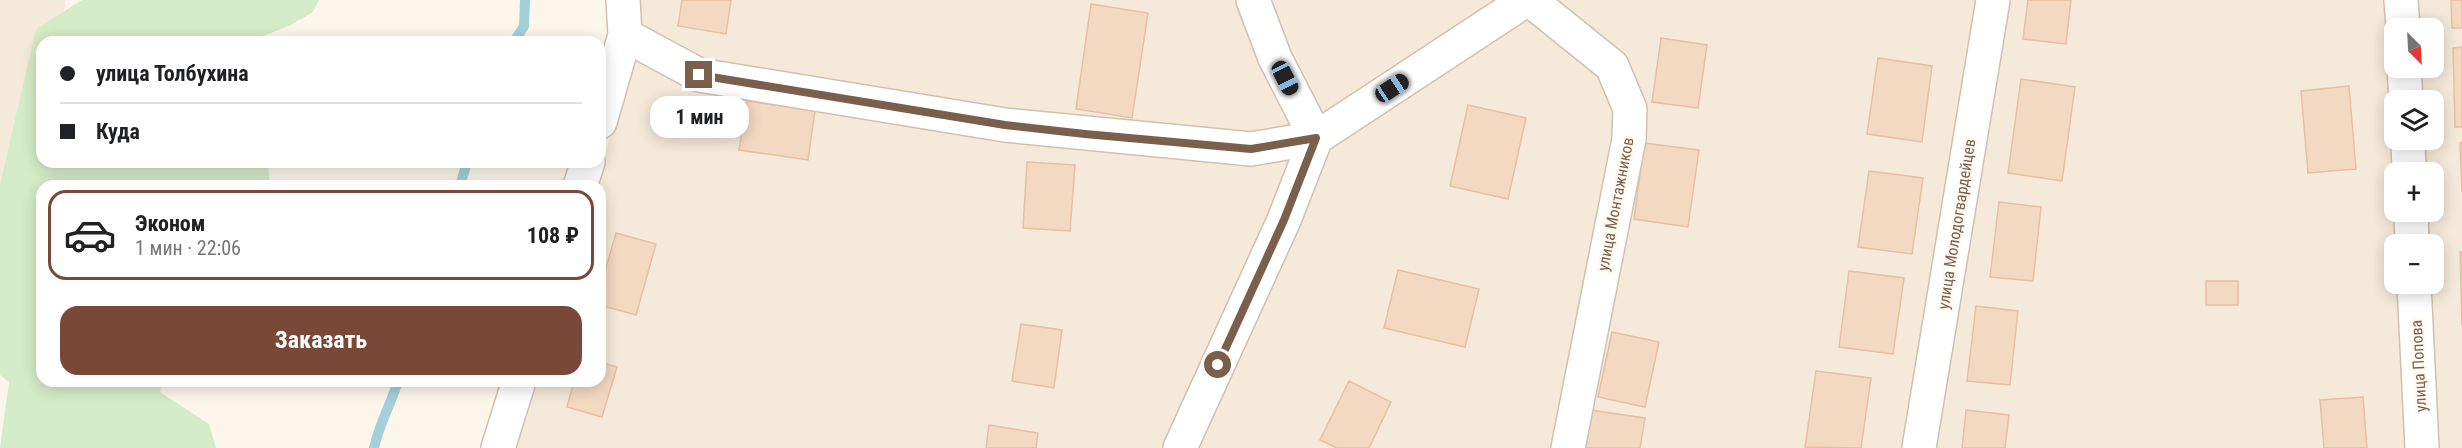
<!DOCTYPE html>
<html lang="ru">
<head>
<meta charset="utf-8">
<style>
  :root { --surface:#fff; --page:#f6f6f6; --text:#202124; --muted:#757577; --line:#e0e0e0; --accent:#7a4837 }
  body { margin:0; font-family:"Roboto Condensed",sans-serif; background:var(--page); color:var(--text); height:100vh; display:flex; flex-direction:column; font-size:22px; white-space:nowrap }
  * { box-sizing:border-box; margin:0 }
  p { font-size:20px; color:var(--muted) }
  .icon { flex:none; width:33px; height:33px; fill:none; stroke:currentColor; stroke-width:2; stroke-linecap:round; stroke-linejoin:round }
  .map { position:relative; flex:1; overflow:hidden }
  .side { position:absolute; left:36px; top:180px; width:570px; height:207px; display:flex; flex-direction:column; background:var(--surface); border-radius:18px; box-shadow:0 3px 15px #0003 }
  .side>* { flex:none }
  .hud { position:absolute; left:36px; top:36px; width:570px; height:132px; border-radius:18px; box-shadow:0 3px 15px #0003; display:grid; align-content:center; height:132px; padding:0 24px; background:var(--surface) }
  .needle { width:39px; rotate:156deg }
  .fabs { position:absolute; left:2384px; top:18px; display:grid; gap:12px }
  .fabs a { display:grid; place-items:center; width:60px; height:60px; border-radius:12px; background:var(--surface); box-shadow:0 3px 15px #0003; font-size:30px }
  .end { position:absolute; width:27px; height:27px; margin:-14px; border:8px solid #7a5f4c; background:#fff; box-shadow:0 0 0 3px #fff }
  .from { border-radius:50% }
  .bubble { position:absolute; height:42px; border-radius:18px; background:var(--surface); box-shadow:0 3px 15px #0003; font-size:20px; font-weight:700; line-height:42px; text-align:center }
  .car { position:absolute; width:18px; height:36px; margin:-18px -9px; border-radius:8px; box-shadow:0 0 4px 2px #0007; background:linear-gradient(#222 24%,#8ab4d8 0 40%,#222 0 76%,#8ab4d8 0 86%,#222 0) }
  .hud b { display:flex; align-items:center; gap:21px; height:57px; font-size:22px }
  .hud b+b { border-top:2px solid var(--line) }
  .hud i { width:15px; height:15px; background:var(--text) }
  ul { padding:10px 0 0; list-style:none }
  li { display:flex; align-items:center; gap:18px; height:90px; margin:0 12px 9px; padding:0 12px; border:3px solid transparent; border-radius:18px }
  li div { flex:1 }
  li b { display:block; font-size:22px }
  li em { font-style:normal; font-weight:700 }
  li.current { border-color:var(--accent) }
  li>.icon { width:54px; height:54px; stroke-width:1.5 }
  .action { display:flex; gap:12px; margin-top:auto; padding:12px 24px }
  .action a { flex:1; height:69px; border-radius:18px; background:var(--accent); color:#fff; font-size:24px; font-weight:700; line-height:69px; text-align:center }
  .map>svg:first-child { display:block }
</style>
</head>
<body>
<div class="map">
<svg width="2462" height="448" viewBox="0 0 2462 448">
  <rect width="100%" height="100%" fill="#fdf7eb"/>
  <path fill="#f5ead9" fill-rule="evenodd" d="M0 0H66L58 42H42L0 374Z
    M633 0H2462V448H514L535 381H600V186H595L625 89ZM2394 28H2433V68H2394ZM2394 100H2433V140H2394ZM2394 172H2433V212H2394ZM2394 244H2433V284H2394Z"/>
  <path fill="#d5ecc8" d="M82 0H319L313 12 291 25 248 42H42V162H265L268 164 270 186H42V381H163L160 392 209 424 216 448H0L9 382 0 375V185L36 29Z"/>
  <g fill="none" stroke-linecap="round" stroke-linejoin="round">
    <path stroke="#a4d0da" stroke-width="10" d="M514 42 524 26 525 0
      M460 186 467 162
      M374 448C379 424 391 404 398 381"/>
  </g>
  <path fill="#f3d8c2" stroke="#e7bfa2" stroke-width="1.5" d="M682 0H731L726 34 678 26Z
    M2028 0H2071L2066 44 2023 39Z
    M2451 0H2462V28H2452Z
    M1091 4 1148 13 1132 118 1076 109Z
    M1661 38 1707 45 1698 108 1652 102Z
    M2462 47V127H2455L2453 48Z
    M1878 58 1932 66 1922 142 1867 134Z
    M2021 79 2075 87 2062 181 2008 173Z
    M2349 86 2356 169 2308 173 2301 91Z
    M747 101 815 111 808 160 739 150Z
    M1468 105 1526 118 1508 199 1450 186Z
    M2462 142V192L2460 143Z
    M1644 143 1699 150 1688 227 1634 219Z
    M1027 162 1075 165 1070 231 1023 228Z
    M1869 171 1923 178 1912 254 1858 247Z
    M1999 202 2041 207 2033 281 1990 277Z
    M616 233 656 244 636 315 600 305V289Z
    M2460 252H2462V325Z
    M1398 270 1479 289 1465 347 1384 328Z
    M1849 271 1904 278 1893 354 1839 347Z
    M2206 281H2238V305H2206Z
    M1976 306 2018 311 2010 385 1967 381Z
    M1021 324 1062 330 1054 388 1012 381Z
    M1612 332 1659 342 1645 407 1598 397Z
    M600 362 617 367 602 417 567 407 574 381H600Z
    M1816 371 1871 378 1861 448 1805 447Z
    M1349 381 1391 402 1369 448H1337L1320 440Z
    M2363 397 2367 448H2324L2320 400Z
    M1590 410 1645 418 1640 448H1585Z
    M1966 410 2009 415 2005 448H1962Z
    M989 425 1038 433 1036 448H986Z"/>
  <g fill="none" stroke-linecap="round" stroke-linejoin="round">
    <defs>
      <path id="street" d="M1530 0 1612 66 1630 109 1629 139 1568 448
        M2401 0 2403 28
        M625 35 699 75 1005 125 1251 149 1316 138 1526 0
        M2404 68 2406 100
        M600 122 625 35 623 0
        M2408 140 2409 172
        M580 186 588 162
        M2411 212 2412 244
        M2414 284 2422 448
        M498 448 519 381
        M1180 448 1284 220 1316 138 1275 58 1253 0
        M1919 448 1993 0"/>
    </defs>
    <use href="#street" stroke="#d1c0af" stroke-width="36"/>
    <use href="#street" stroke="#fff" stroke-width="33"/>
  </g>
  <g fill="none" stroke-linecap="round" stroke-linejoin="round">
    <path stroke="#7a5f4c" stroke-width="8" d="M699 75 1005 125 1085 134 1251 149 1316 138 1284 220 1218 365"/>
  </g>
  <g text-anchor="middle" stroke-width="6" stroke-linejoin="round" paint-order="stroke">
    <g font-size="16" fill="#7a5f4c" stroke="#fffbf2">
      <text transform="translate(1615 204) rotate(-79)" y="6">улица Монтажников</text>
      <text transform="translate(1956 224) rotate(-81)" y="6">улица Молодогвардейцев</text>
      <text transform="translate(2418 366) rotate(-93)" y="6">улица Попова</text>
    </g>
  </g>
</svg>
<div class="fabs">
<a><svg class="needle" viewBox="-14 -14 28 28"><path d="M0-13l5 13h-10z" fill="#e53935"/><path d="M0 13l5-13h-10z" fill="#757577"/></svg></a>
<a><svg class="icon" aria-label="layers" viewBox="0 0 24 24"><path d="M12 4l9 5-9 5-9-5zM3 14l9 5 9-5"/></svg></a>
<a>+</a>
<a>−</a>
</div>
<i class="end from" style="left:1218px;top:365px"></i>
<i class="end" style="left:699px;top:75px"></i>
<div class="bubble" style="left:650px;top:96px;width:99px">1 мин</div>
<i class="car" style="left:1285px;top:78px;rotate:153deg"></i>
<i class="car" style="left:1392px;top:88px;rotate:57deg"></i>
<div class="hud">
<b><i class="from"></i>улица Толбухина</b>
<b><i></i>Куда</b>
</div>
<section class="side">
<ul>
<li class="current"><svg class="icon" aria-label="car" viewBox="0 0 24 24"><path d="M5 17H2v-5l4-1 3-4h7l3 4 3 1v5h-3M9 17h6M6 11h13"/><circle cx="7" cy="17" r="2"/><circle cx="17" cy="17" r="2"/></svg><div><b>Эконом</b><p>1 мин · 22:06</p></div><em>108 ₽</em></li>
</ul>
<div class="action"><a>Заказать</a></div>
</section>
</div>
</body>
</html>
